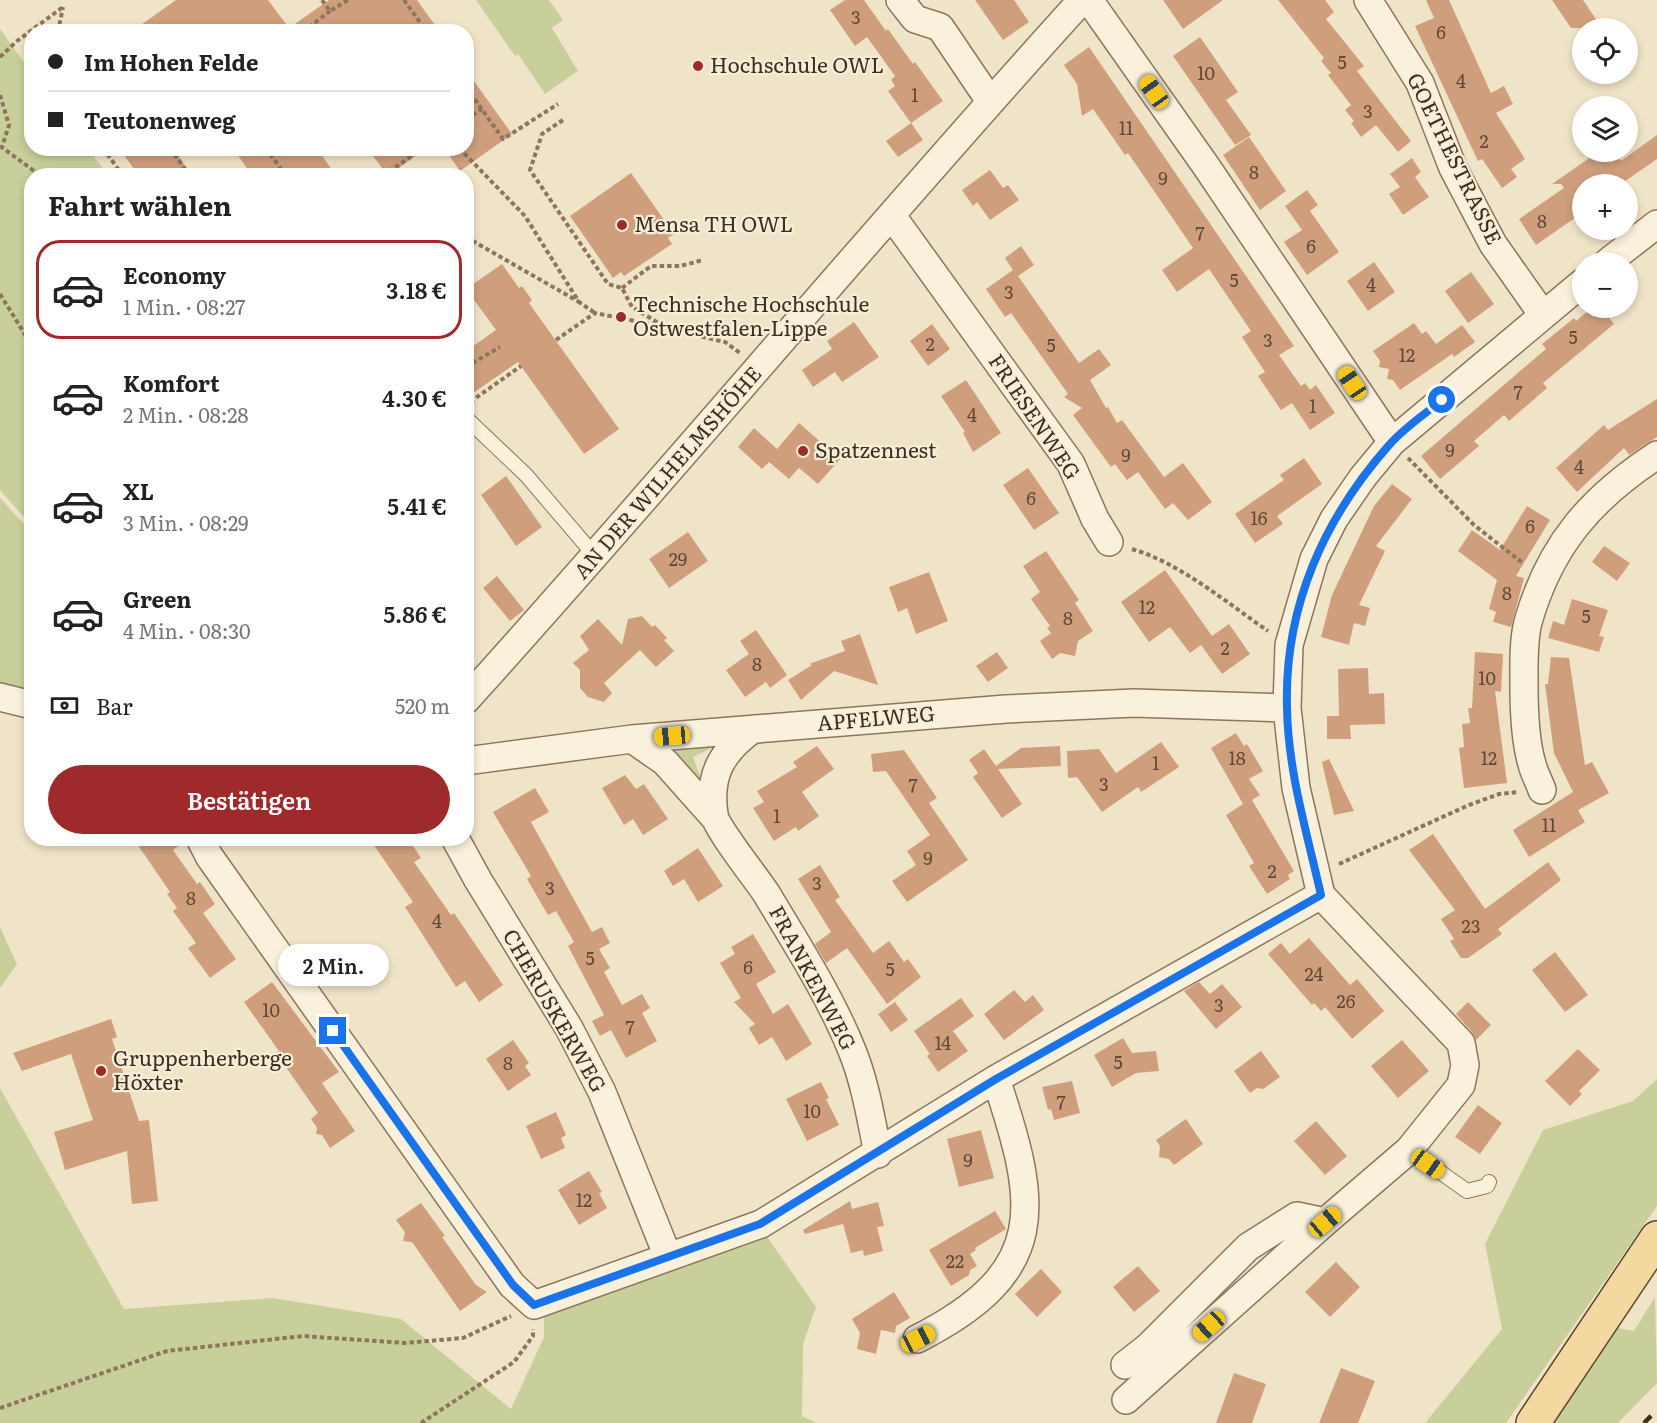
<!DOCTYPE html>
<html lang="de">
<head>
<meta charset="utf-8">
<style>
  :root { --surface:#fff; --page:#f6f6f6; --text:#222; --muted:#767676; --line:#e0e0e0; --accent:#9e2a2b }
  body { margin:0; font-family:Literata,serif; background:var(--page); color:var(--text); height:100vh; display:flex; flex-direction:column; font-size:22px; white-space:nowrap }
  * { box-sizing:border-box; margin:0 }
  p { font-size:20px; color:var(--muted) }
  .icon { flex:none; width:33px; height:33px; fill:none; stroke:currentColor; stroke-width:2; stroke-linecap:round; stroke-linejoin:round }
  .map { position:relative; flex:1; overflow:hidden }
  .side { position:absolute; left:24px; top:168px; width:450px; height:678px; display:flex; flex-direction:column; background:var(--surface); border-radius:24px; box-shadow:0 3px 9px #0003 }
  .side>* { flex:none }
  .guide { position:absolute; left:24px; top:24px; width:450px; height:132px; border-radius:24px; box-shadow:0 3px 9px #0003; display:grid; align-content:center; height:132px; padding:0 24px; background:var(--surface) }
  .fabs { position:absolute; left:1572px; top:18px; display:grid; gap:12px }
  .fabs a { display:grid; place-items:center; width:66px; height:66px; border-radius:50%; background:var(--surface); box-shadow:0 3px 9px #0003; font-size:30px }
  .end { position:absolute; width:27px; height:27px; margin:-14px; border:8px solid #1a73e8; background:#fff; box-shadow:0 0 0 3px #fff }
  .from { border-radius:50% }
  .bubble { position:absolute; height:42px; border-radius:21px; background:var(--surface); box-shadow:0 3px 9px #0003; font-size:20px; font-weight:600; line-height:42px; text-align:center }
  .car { position:absolute; width:18px; height:36px; margin:-18px -9px; border-radius:8px; box-shadow:0 0 4px 2px #0007; background:linear-gradient(#f5c518 24%,#345 0 40%,#f5c518 0 76%,#345 0 86%,#f5c518 0) }
  .guide b { display:flex; align-items:center; gap:21px; height:57px; font-size:22px }
  .guide b+b { border-top:2px solid var(--line) }
  .guide i { width:15px; height:15px; background:var(--text) }
  ul { padding:0; list-style:none }
  li { display:flex; align-items:center; gap:18px; height:99px; margin:0 12px 9px; padding:0 12px; border:3px solid transparent; border-radius:24px }
  li div { flex:1 }
  li b { display:block; font-size:22px }
  li em { font-style:normal; font-weight:600 }
  li.selected { border-color:var(--accent) }
  li>.icon { width:54px; height:54px; stroke-width:1.5 }
  h2 { padding:0 24px; font-size:27px; line-height:72px }
  .pay { display:flex; align-items:center; gap:15px; height:66px; padding:0 24px; font-size:22px }
  .pay p { margin-inline-start:auto }
  .button { display:flex; gap:12px; margin-top:auto; padding:12px 24px }
  .button a { flex:1; height:69px; border-radius:36px; background:var(--accent); color:#fff; font-size:24px; font-weight:600; line-height:69px; text-align:center }
  .map>svg:first-child { display:block }
</style>
</head>
<body>
<div class="map">
<svg width="1657" height="1423" viewBox="0 0 1657 1423">
  <rect width="100%" height="100%" fill="#f0e4c8"/>
  <path fill="#c9cf9b" d="M476 0H549L563 20 552 28 578 71 545 94 518 54 515 56Z
    M0 29 31 72 32 148 88 149 108 175 32 176 31 525 0 490Z
    M0 498 31 532V689L0 685Z
    M722 729 710 749 693 757 706 793 656 734Z
    M0 927 17 964 0 988Z
    M1657 1079V1206L1506 1423H1425L1502 1329 1485 1244 1543 1130 1633 1101Z
    M0 1088 124 1309 273 1298 401 1319 511 1409 544 1337V1314L765 1234 816 1307 803 1344 802 1416 817 1423H0Z
    M1655 1297 1657 1383 1618 1423H1553L1618 1328 1634 1331Z"/>
  <path fill="#cf9f7d" d="M176 0H268L289 28 329 0H417L440 32H131Z
    M845 0H864L886 31 888 29 913 64 915 62 943 101 911 123 888 91 895 86 891 80 895 76 867 37 855 46 830 10Z
    M975 0H1014L1029 22 1003 40Z
    M1163 0H1223L1183 29Z
    M1278 0H1325L1334 12 1326 19 1364 66 1357 71 1411 141 1398 152 1376 125 1361 137 1351 123 1354 121 1345 110 1351 105 1328 75 1331 73 1321 61 1324 58Z
    M1426 0H1449L1491 93 1504 86 1513 104 1496 113 1525 159 1511 169 1517 177 1502 188 1482 159 1478 161 1415 26 1434 18Z
    M1552 0H1583L1602 28H1571Z
    M1200 37 1238 92 1226 100 1251 135 1235 145 1173 56Z
    M1089 47 1294 346 1279 355 1301 386 1305 383 1310 390 1316 385 1335 413 1310 430 1292 403 1281 410 1258 376 1265 372 1242 337 1251 331 1209 269 1177 292 1162 270 1193 248 1128 153 1125 155 1093 109 1082 116 1077 84 1064 65Z
    M466 70 512 134 460 171 444 148H466Z
    M911 123 923 140 898 157 886 141Z
    M1657 135V159L1621 184H1582V213L1536 245 1519 219 1564 188 1561 184H1552L1598 152H1615L1621 161Z
    M1249 137 1286 191 1260 210 1223 155Z
    M119 148H173L192 176H139Z
    M233 148H317L336 176H252Z
    M367 148H426L388 176Z
    M1412 158 1421 172 1415 177 1429 197 1403 215 1389 194 1400 187 1390 174Z
    M990 170 1003 188 1008 185 1019 200 990 220 977 202 973 206 962 190Z
    M631 173 674 234 668 238 672 244 624 276 621 272 613 278 570 216Z
    M1307 190 1318 205 1310 211 1339 252 1307 275 1284 242 1302 230 1285 206Z
    M1021 246 1034 265 1018 276 1079 363 1099 349 1111 365 1090 380 1106 408 1108 407 1117 423 1122 420 1164 477 1183 463 1212 502 1188 520 1173 503 1165 509 1138 472 1127 480 1115 464 1111 467 1073 415 1082 408 1064 397 1068 394 1011 313 1005 317 986 289 1013 270 1005 258Z
    M1374 262 1395 292 1368 311 1347 281Z
    M502 264 519 288 522 286 532 300 529 303 619 429 584 454 518 362 466 398V351L496 330 466 289Z
    M1471 272 1494 304 1468 323 1445 291Z
    M1602 309 1614 324 1543 383 1547 388 1509 421 1504 415 1474 441 1479 446 1440 479 1421 456 1546 349 1542 344 1574 318 1576 321 1588 311 1593 317Z
    M854 322 879 357 842 382 835 372 813 387 802 370 832 349 827 341Z
    M1414 323 1422 334 1426 331 1436 344 1462 325 1475 342 1454 357 1452 354 1400 390 1393 380 1387 379 1389 369 1379 367 1380 361 1373 351Z
    M932 324 950 349 928 366 910 341Z
    M966 380 1001 433 973 452 963 433 965 432 941 396Z
    M1657 399V437L1629 455 1624 448 1577 492 1556 468 1604 425 1608 430Z
    M799 423 840 459 818 484 799 468 789 479 769 462 762 469 738 447 754 428 777 449Z
    M1304 458 1322 484 1277 516 1283 524 1255 543 1235 514 1284 480 1280 475Z
    M1028 468 1059 513 1034 530 1003 485Z
    M506 476 542 527 516 546 481 495Z
    M1392 484 1412 499 1376 546 1385 551 1359 605 1370 608 1365 626 1354 623 1349 645 1321 637 1332 595 1374 506Z
    M1527 506 1550 520 1516 576 1524 578 1511 627 1493 622 1496 612 1489 609 1497 580 1458 551 1472 530 1500 550Z
    M688 532 708 561 669 588 649 559Z
    M1604 546 1630 563 1617 581 1592 562Z
    M1046 551 1079 600 1075 603 1093 631 1078 641 1075 656 1060 653 1052 659 1040 641 1051 633 1047 628 1050 626 1031 599 1040 592 1023 566Z
    M1165 570 1212 636 1229 624 1250 654 1222 674 1201 645 1190 653 1170 627 1149 642 1121 602Z
    M929 572 948 621 916 634 907 608 898 612 889 587Z
    M497 576 524 610 510 621 483 588Z
    M1572 599 1608 610 1599 636 1604 637 1599 652 1548 638 1553 621 1564 625Z
    M642 616 652 627 655 625 667 638 664 640 674 651 656 667 640 650 604 683 612 693 604 702 588 697 580 688V670L573 663 589 650 580 636 598 619 622 645 628 619Z
    M756 630 787 675 770 688 766 682 745 697 726 670 749 654 740 641Z
    M860 634 878 685 834 671 801 700 788 680 812 665 809 664 845 651 841 641Z
    M997 652 1008 668 988 682 976 666Z
    M1475 652 1503 654 1501 692 1495 691 1507 783 1464 788 1459 748 1464 747 1462 724 1470 723 1468 708H1472Z
    M1551 657 1569 658 1585 765 1592 762 1609 793 1578 810 1585 822 1529 857 1513 830 1573 792 1554 753 1545 684H1548Z
    M1368 668 1369 694 1384 693 1385 724 1350 725 1351 739H1327V716H1339L1338 669Z
    M1236 733 1244 746 1247 744 1263 771 1249 779 1260 795 1252 800 1294 871 1288 875 1290 879 1267 894 1249 866 1254 863 1226 815 1243 804 1211 748Z
    M1161 742 1179 767 1141 792 1138 787 1102 812 1077 777 1068 778 1067 751 1099 749 1116 773Z
    M817 746 834 769 802 792 819 816 798 831 796 827 774 841 753 808 764 802 757 791 797 767 793 762Z
    M1060 746 1061 766 998 769 1022 804 1002 818 973 777 978 773 969 760 984 749 996 766 1021 748Z
    M904 750 937 798 929 803 968 860 907 902 892 881 916 865 907 851 930 835 886 771 873 772 871 754Z
    M1329 759 1354 811 1334 815 1322 762Z
    M625 775 636 789 644 784 668 819 643 835 633 819 624 825 602 788Z
    M535 788 549 812 531 822 592 932 602 927 610 943 599 949 610 968 604 972 622 1005 642 994 650 1008 642 1013 657 1041 626 1058 611 1030 600 1036 592 1021 604 1015 568 946 574 942 556 911 548 915 527 879 531 876 493 812Z
    M1433 834 1485 909 1548 862 1561 880 1498 929 1502 934 1468 958H1461L1450 941 1454 939 1441 919 1455 910 1409 850Z
    M133 838H184L185 841 173 850 197 884 200 882 215 904 203 913 236 959 210 978 188 948 196 943 173 911 177 908 167 894 170 892Z
    M369 838H408L421 858 414 862 451 915 454 913 503 985 479 1002 465 981 456 987 405 907 413 902Z
    M698 848 723 886 698 902 684 879 673 886 664 871Z
    M820 865 840 897 835 900 873 953 889 941 904 962 908 959 921 977 887 1004 847 948 826 963 815 944 831 932 798 879Z
    M753 934 776 972 756 984 773 1014 788 1004 812 1044 786 1061 772 1037 759 1045 749 1028 755 1024 734 1002 741 998 720 963 735 954 731 947Z
    M1309 938 1350 985 1357 979 1384 1011 1352 1039 1325 1007 1321 1011 1314 1003 1312 1005 1268 954 1281 943 1290 954Z
    M1555 952 1588 995 1565 1012 1532 970Z
    M272 982 339 1072 322 1083 355 1131 330 1148 322 1135 316 1134 317 1128 311 1119 318 1113 276 1053 279 1051 244 1002Z
    M1199 982 1210 994 1222 984 1242 1007 1216 1029 1184 991Z
    M1014 990 1025 1002 1033 995 1044 1010 1004 1040 984 1014Z
    M961 998 974 1016 953 1031 968 1051 938 1072 927 1056 930 1054 914 1031Z
    M895 1002 908 1020 891 1032 878 1014Z
    M1468 1002 1491 1025 1476 1040 1472 1032 1456 1014Z
    M111 1019 117 1037 112 1039 139 1121 149 1120 158 1201 132 1204 127 1151 65 1170 54 1132 93 1120 71 1054 22 1071 13 1053Z
    M1123 1038 1132 1053 1156 1051 1159 1071 1136 1073 1112 1087 1094 1055Z
    M513 1040 529 1063 525 1066 531 1075 508 1091 486 1059Z
    M1402 1040 1429 1071 1398 1098 1371 1066Z
    M1578 1049 1600 1070 1579 1091 1582 1094 1570 1106 1545 1081Z
    M1261 1051 1280 1077 1263 1089 1257 1088 1250 1093 1234 1071Z
    M1072 1081 1080 1113 1054 1120 1051 1109 1048 1110 1042 1087Z
    M821 1082 829 1098 826 1099 839 1125 807 1141 786 1099Z
    M1478 1105 1502 1123 1480 1154 1455 1137Z
    M556 1112 566 1135 561 1138 565 1148 541 1159 526 1126Z
    M1186 1119 1203 1144 1174 1165 1169 1159 1159 1157 1160 1146 1156 1140Z
    M1316 1121 1347 1156 1325 1175 1294 1141Z
    M981 1130 994 1178 959 1187 947 1139Z
    M589 1171 602 1192 599 1193 607 1208 579 1225 558 1190Z
    M850 1201 852 1209 878 1202 884 1226 877 1227 883 1251 864 1256 863 1250 851 1253 843 1224 805 1234 803 1230Z
    M421 1203 445 1236 442 1237 476 1285 487 1292 460 1311 412 1242 403 1241 405 1232 396 1220Z
    M995 1211 1006 1229 975 1248 976 1250 970 1254 977 1266 970 1270 969 1275 951 1286 929 1250Z
    M1336 1262 1360 1287 1330 1317 1305 1292Z
    M1138 1266 1160 1291 1134 1312 1113 1287Z
    M1041 1269 1062 1292 1037 1317 1015 1294Z
    M894 1292 910 1318 896 1326 895 1333 881 1330 876 1354 857 1349 860 1333 852 1319Z
    M1341 1368 1375 1381 1358 1423H1319Z
    M1234 1373 1266 1384 1252 1423H1216Z"/>
  <g fill="none" stroke-linecap="round" stroke-linejoin="round">
    <defs>
      <path id="lane" d="M466 418 526 475 596 557
        M1409 1150 1467 1191 1487 1186 1489 1182"/>
      <path id="street" d="M900 0 915 19 940 27 990 101
        M1089 0 1206 166 1392 442
        M1368 0 1420 83 1453 168 1493 244 1543 315
        M892 216 1071 464 1095 519 1109 542
        M1608 262 1657 224
        M0 697 32 705
        M466 700C675 469 873 230 1082 0
        M753 729C722 751 708 775 714 814 715 826 756 878 766 893 796 943 829 994 851 1048 865 1081 871 1119 878 1154
        M632 739 665 762 714 817
        M466 761 632 739 1006 709 1134 703 1287 708
        M1542 790C1539 781 1534 773 1532 764 1525 741 1524 711 1524 686 1524 666 1523 642 1528 622 1550 545 1591 498 1657 455
        M200 838 209 856 512 1285 534 1305 761 1224 996 1079 1321 895
        M455 838 478 880 569 1028 602 1092 668 1257
        M917 1339C1051 1271 1038 1205 996 1079
        M1125 1365 1148 1347 1248 1247 1297 1216 1325 1222
        M1126 1400 1325 1222 1409 1150 1461 1085 1465 1065 1461 1043 1321 895 1296 788 1287 708 1289 645 1314 559 1334 519 1363 477 1392 442 1582 283"/>
      <path id="primary" d="M1533 1423 1657 1238"/>
    </defs>
    <use href="#lane" stroke="#8d765c" stroke-width="16"/>
    <use href="#street" stroke="#8d765c" stroke-width="30"/>
    <use href="#primary" stroke="#5b4430" stroke-width="36"/>
    <path stroke="#8d765c" stroke-width="4" stroke-dasharray="4.5 3" stroke-linecap="butt" d="M322 0 330 11 348 0
      M404 0 427 32
      M58 32 63 7
      M303 32 330 11
      M0 57 17 41 63 7
      M466 87 503 139 558 104
      M0 95 9 125 2 147
      M466 119 482 109
      M563 120 542 134 530 170 608 284 622 288 632 307 665 327
      M0 146 41 176
      M103 148 123 176
      M170 148 190 176
      M266 148 286 176
      M459 148 525 216 579 302 595 313
      M383 176 423 148
      M466 237 579 302
      M622 288 651 266H680L703 260
      M0 294 32 346
      M556 340 595 313 665 327 686 328 703 337 725 342 740 353
      M466 367 500 347
      M470 402 521 366
      M1408 458 1474 525 1524 564
      M1132 549C1180 563 1227 603 1268 631
      M1339 864 1469 805 1499 794 1518 792
      M0 1408 167 1351 303 1336 405 1343 463 1338 511 1316
      M421 1423 514 1362 533 1336V1329"/>
    <use href="#lane" stroke="#faf1dc" stroke-width="14"/>
    <use href="#street" stroke="#faf1dc" stroke-width="27"/>
    <use href="#primary" stroke="#f3d9a0" stroke-width="33"/>
    <path stroke="#3d2e20" stroke-width="4.5" stroke-dasharray="10 10" stroke-linecap="butt" d="M1644 1423 1657 1410"/>
  </g>
  <g fill="none" stroke-linecap="round" stroke-linejoin="round">
    <path stroke="#1a73e8" stroke-width="8" d="M333 1031 513 1285 534 1305 760 1224 996 1079 1321 895C1307 833 1288 771 1287 708 1284 607 1324 518 1390 444 1405 427 1425 414 1442 400"/>
  </g>
  <g fill="#9e2a2b" stroke="#f7eed8" stroke-width="2">
    <circle cx="698" cy="66" r="6"/>
    <circle cx="622" cy="225" r="6"/>
    <circle cx="621" cy="317" r="6"/>
    <circle cx="803" cy="451" r="6"/>
    <circle cx="101" cy="1071" r="6"/>
  </g>
  <g text-anchor="middle" stroke-width="4.5" stroke-linejoin="round" paint-order="stroke">
    <g font-size="18" fill="#624a37">
      <text x="856" y="24">3</text>
      <text x="1441" y="39">6</text>
      <text x="1342" y="69">5</text>
      <text x="1206" y="80">10</text>
      <text x="1461" y="88">4</text>
      <text x="915" y="102">1</text>
      <text x="1368" y="118">3</text>
      <text x="1126" y="135">11</text>
      <text x="1484" y="148">2</text>
      <text x="1254" y="179">8</text>
      <text x="1163" y="185">9</text>
      <text x="1542" y="228">8</text>
      <text x="1200" y="240">7</text>
      <text x="1311" y="253">6</text>
      <text x="1234" y="287">5</text>
      <text x="1371" y="292">4</text>
      <text x="1009" y="299">3</text>
      <text x="1573" y="344">5</text>
      <text x="1268" y="347">3</text>
      <text x="930" y="351">2</text>
      <text x="1051" y="352">5</text>
      <text x="1407" y="362">12</text>
      <text x="1518" y="399">7</text>
      <text x="1313" y="413">1</text>
      <text x="972" y="422">4</text>
      <text x="1450" y="457">9</text>
      <text x="1126" y="462">9</text>
      <text x="1579" y="474">4</text>
      <text x="1031" y="505">6</text>
      <text x="1259" y="525">16</text>
      <text x="1530" y="533">6</text>
      <text x="678" y="566">29</text>
      <text x="1507" y="600">8</text>
      <text x="1147" y="614">12</text>
      <text x="1586" y="623">5</text>
      <text x="1068" y="625">8</text>
      <text x="1225" y="655">2</text>
      <text x="757" y="671">8</text>
      <text x="1487" y="685">10</text>
      <text x="1237" y="765">18</text>
      <text x="1489" y="765">12</text>
      <text x="1156" y="770">1</text>
      <text x="1104" y="791">3</text>
      <text x="913" y="792">7</text>
      <text x="777" y="823">1</text>
      <text x="1549" y="832">11</text>
      <text x="928" y="865">9</text>
      <text x="1272" y="878">2</text>
      <text x="817" y="890">3</text>
      <text x="550" y="895">3</text>
      <text x="191" y="905">8</text>
      <text x="437" y="928">4</text>
      <text x="1471" y="933">23</text>
      <text x="590" y="965">5</text>
      <text x="748" y="974">6</text>
      <text x="890" y="976">5</text>
      <text x="1314" y="981">24</text>
      <text x="1346" y="1008">26</text>
      <text x="1219" y="1012">3</text>
      <text x="271" y="1017">10</text>
      <text x="630" y="1034">7</text>
      <text x="943" y="1050">14</text>
      <text x="1118" y="1069">5</text>
      <text x="508" y="1070">8</text>
      <text x="1061" y="1109">7</text>
      <text x="812" y="1118">10</text>
      <text x="968" y="1167">9</text>
      <text x="584" y="1207">12</text>
      <text x="955" y="1268">22</text>
    </g>
    <g font-size="21" fill="#3d2e20" stroke="#f7eed8" text-anchor="start">
      <text x="710" y="73">Hochschule OWL</text>
      <text x="634" y="232">Mensa TH OWL</text>
      <text x="633" y="312">Technische Hochschule<tspan x="633" dy="24">Ostwestfalen-Lippe</tspan></text>
      <text x="815" y="458">Spatzennest</text>
      <text x="113" y="1066">Gruppenherberge<tspan x="113" dy="24">Höxter</tspan></text>
    </g>
    <g font-size="21" fill="#3d2e20" stroke="#f7eed8">
      <text transform="translate(1454 159) rotate(64)" y="7">GOETHESTRASSE</text>
      <text transform="translate(1034 417) rotate(56)" y="7">FRIESENWEG</text>
      <text transform="translate(668 473) rotate(-49)" y="7">AN DER WILHELMSHÖHE</text>
      <text transform="translate(876 719) rotate(-5)" y="7">APFELWEG</text>
      <text transform="translate(812 978) rotate(62)" y="7">FRANKENWEG</text>
      <text transform="translate(554 1011) rotate(60)" y="7">CHERUSKERWEG</text>
    </g>
  </g>
</svg>
<div class="fabs">
<a><svg class="icon" aria-label="locate" viewBox="0 0 24 24"><circle cx="12" cy="12" r="6"/><path d="M12 2v4M12 18v4M2 12h4M18 12h4"/></svg></a>
<a><svg class="icon" aria-label="layers" viewBox="0 0 24 24"><path d="M12 4l9 5-9 5-9-5zM3 14l9 5 9-5"/></svg></a>
<a>+</a>
<a>−</a>
</div>
<i class="end from" style="left:1442px;top:400px"></i>
<i class="end" style="left:333px;top:1031px"></i>
<div class="bubble" style="left:278px;top:944px;width:111px">2 Min.</div>
<i class="car" style="left:1154px;top:92px;rotate:325deg"></i>
<i class="car" style="left:1352px;top:383px;rotate:326deg"></i>
<i class="car" style="left:672px;top:736px;rotate:265deg"></i>
<i class="car" style="left:1428px;top:1164px;rotate:125deg"></i>
<i class="car" style="left:1325px;top:1222px;rotate:50deg"></i>
<i class="car" style="left:1209px;top:1326px;rotate:228deg"></i>
<i class="car" style="left:918px;top:1339px;rotate:63deg"></i>
<div class="guide">
<b><i class="from"></i>Im Hohen Felde</b>
<b><i></i>Teutonenweg</b>
</div>
<section class="side">
<h2>Fahrt wählen</h2>
<ul>
<li class="selected"><svg class="icon" aria-label="car" viewBox="0 0 24 24"><path d="M5 17H2v-5l4-1 3-4h7l3 4 3 1v5h-3M9 17h6M6 11h13"/><circle cx="7" cy="17" r="2"/><circle cx="17" cy="17" r="2"/></svg><div><b>Economy</b><p>1 Min. · 08:27</p></div><em>3.18 €</em></li>
<li><svg class="icon" aria-label="car" viewBox="0 0 24 24"><path d="M5 17H2v-5l4-1 3-4h7l3 4 3 1v5h-3M9 17h6M6 11h13"/><circle cx="7" cy="17" r="2"/><circle cx="17" cy="17" r="2"/></svg><div><b>Komfort</b><p>2 Min. · 08:28</p></div><em>4.30 €</em></li>
<li><svg class="icon" aria-label="car" viewBox="0 0 24 24"><path d="M5 17H2v-5l4-1 3-4h7l3 4 3 1v5h-3M9 17h6M6 11h13"/><circle cx="7" cy="17" r="2"/><circle cx="17" cy="17" r="2"/></svg><div><b>XL</b><p>3 Min. · 08:29</p></div><em>5.41 €</em></li>
<li><svg class="icon" aria-label="car" viewBox="0 0 24 24"><path d="M5 17H2v-5l4-1 3-4h7l3 4 3 1v5h-3M9 17h6M6 11h13"/><circle cx="7" cy="17" r="2"/><circle cx="17" cy="17" r="2"/></svg><div><b>Green</b><p>4 Min. · 08:30</p></div><em>5.86 €</em></li>
</ul>
<div class="pay"><svg class="icon" aria-label="cash" viewBox="0 0 24 24"><path d="M3 7h18v10H3z"/><circle cx="12" cy="12" r="2"/></svg>Bar<p>520 m</p></div>
<div class="button"><a>Bestätigen</a></div>
</section>
</div>
</body>
</html>
